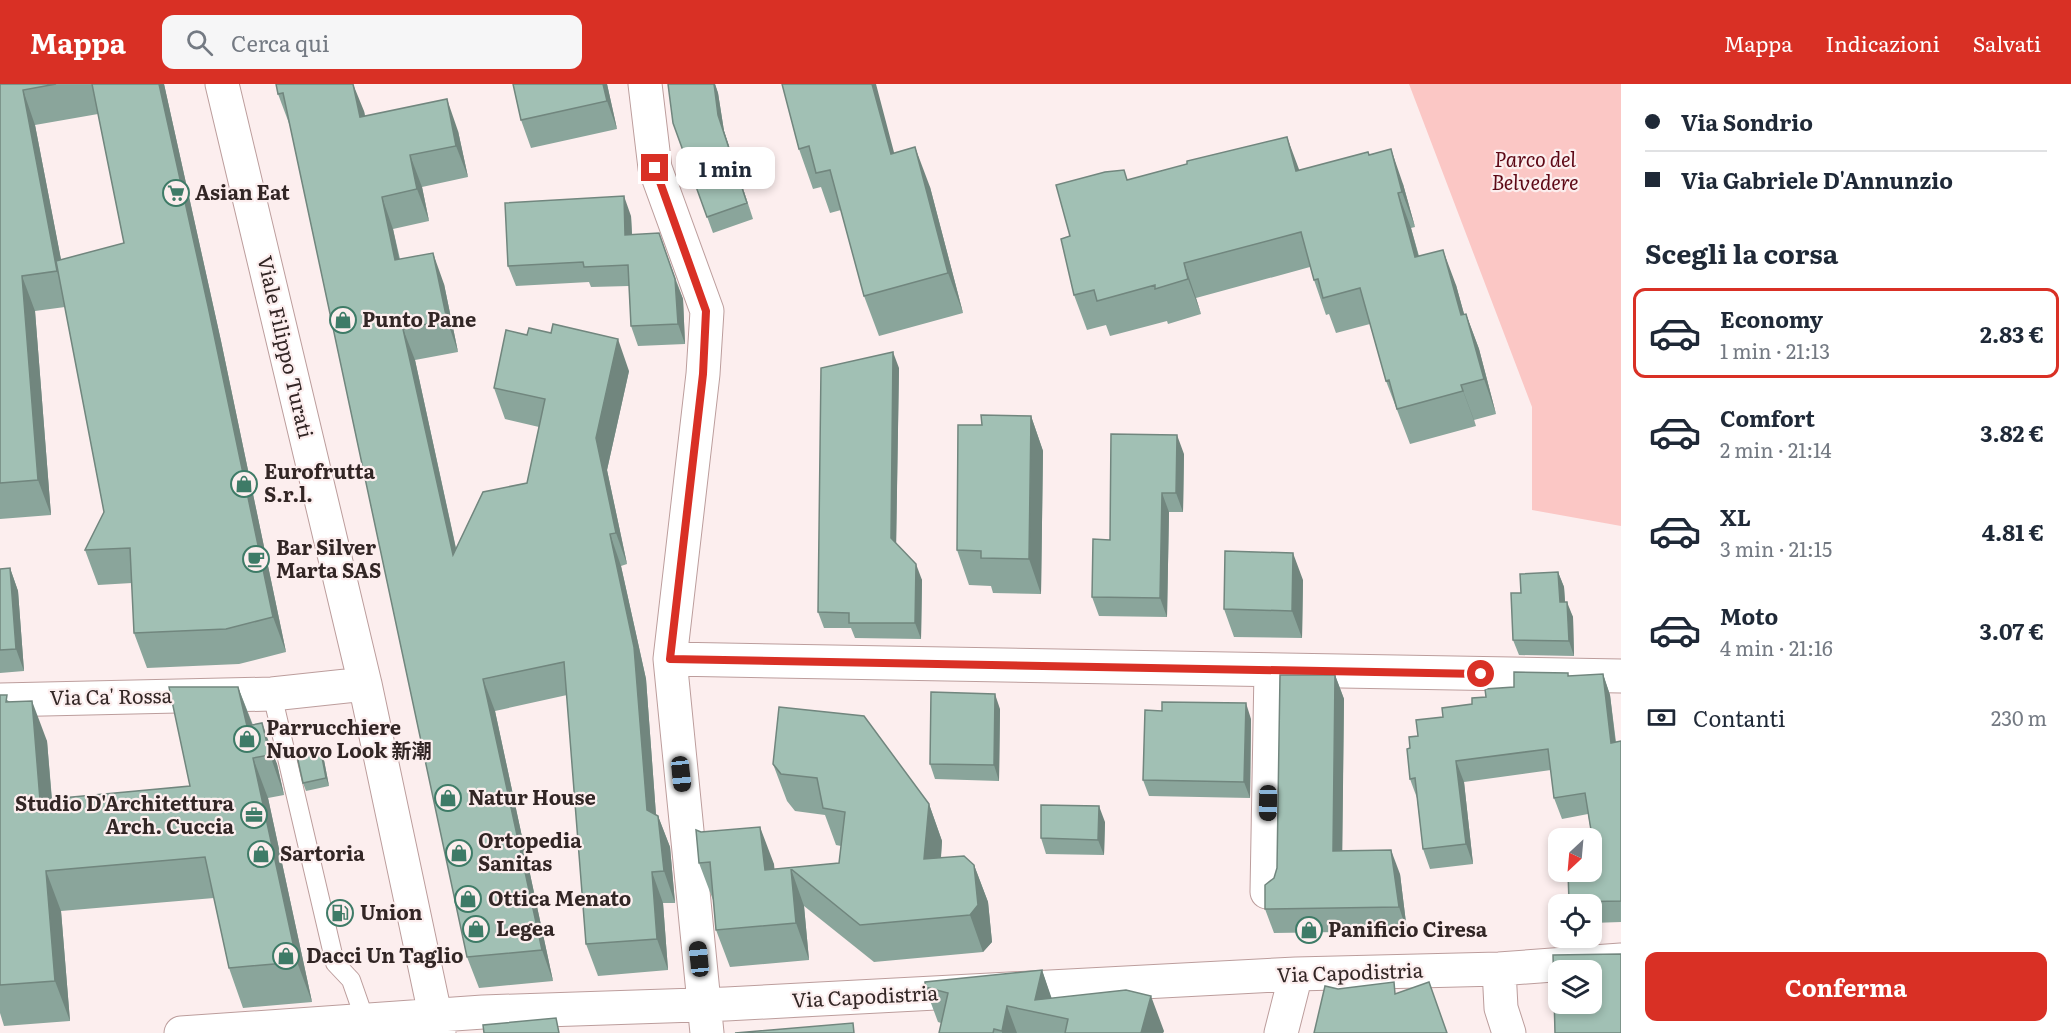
<!DOCTYPE html>
<html lang="it">
<head>
<meta charset="utf-8">
<style>
  :root { --surface:#fff; --page:#f6f6f7; --text:#1f2937; --muted:#747a83; --line:#e0e1e3; --accent:#d93025 }
  body { margin:0; font-family:Literata,"Noto Sans SC",serif; background:var(--page); color:var(--text); height:100vh; display:flex; flex-direction:column; font-size:22px; white-space:nowrap }
  * { box-sizing:border-box; margin:0 }
  p { font-size:20px; color:var(--muted) }
  .icon { flex:none; width:33px; height:33px; fill:none; stroke:currentColor; stroke-width:2; stroke-linecap:round; stroke-linejoin:round }
  .map { position:relative; flex:1; overflow:hidden }
  .drawer { display:flex; flex-direction:column; background:var(--surface); width:450px }
  .drawer>* { flex:none }
  .top-card { display:grid; align-content:center; height:132px; padding:0 24px; background:var(--surface) }
  .needle { width:39px; rotate:206deg }
  .fabs { position:absolute; left:1548px; top:744px; display:grid; gap:12px }
  .fabs a { display:grid; place-items:center; width:54px; height:54px; border-radius:12px; background:var(--surface); box-shadow:0 3px 9px #0003; font-size:30px }
  .end { position:absolute; width:27px; height:27px; margin:-14px; border:8px solid #d93025; background:#fff; box-shadow:0 0 0 3px #fff }
  .from { border-radius:50% }
  .bubble { position:absolute; height:42px; border-radius:12px; background:var(--surface); box-shadow:0 3px 9px #0003; font-size:20px; font-weight:700; line-height:42px; text-align:center }
  .car { position:absolute; width:18px; height:36px; margin:-18px -9px; border-radius:8px; box-shadow:0 0 4px 2px #0007; background:linear-gradient(#222 24%,#8ab4d8 0 40%,#222 0 76%,#8ab4d8 0 86%,#222 0) }
  .top-card b { display:flex; align-items:center; gap:21px; height:57px; font-size:22px }
  .top-card b+b { border-top:2px solid var(--line) }
  .top-card i { width:15px; height:15px; background:var(--text) }
  ul { padding:0; list-style:none }
  li { display:flex; align-items:center; gap:18px; height:90px; margin:0 12px 9px; padding:0 12px; border:3px solid transparent; border-radius:12px }
  li div { flex:1 }
  li b { display:block; font-size:22px }
  li em { font-style:normal; font-weight:700 }
  li.active { border-color:var(--accent) }
  li>.icon { width:54px; height:54px; stroke-width:1.5 }
  h2 { padding:0 24px; font-size:27px; line-height:72px }
  .pay { display:flex; align-items:center; gap:15px; height:66px; padding:0 24px; font-size:22px }
  .pay p { margin-inline-start:auto }
  .primary-button { display:flex; gap:12px; margin-top:auto; padding:12px 24px }
  .primary-button a { flex:1; height:69px; border-radius:12px; background:var(--accent); color:#fff; font-size:24px; font-weight:700; line-height:69px; text-align:center }
  header { display:flex; align-items:center; gap:36px; box-sizing:border-box; height:84px; padding:0 30px; background:var(--accent); color:#fff }
  header strong { font-size:28px }
  nav { display:flex; gap:33px; margin-inline-start:auto; font-size:21px }
  .search { width:420px; height:54px; background:var(--page); display:flex; align-items:center; gap:15px; box-sizing:border-box; padding:0 21px; border-radius:12px; color:var(--muted); font-size:22px }
  main { display:flex; flex:1; min-height:0 }
  .map>svg:first-child { display:block }
</style>
</head>
<body>
<header>
<strong>Mappa</strong>
<div class="search"><svg class="icon" aria-label="search" viewBox="0 0 24 24"><circle cx="10" cy="10" r="6"/><path d="M15 15l6 6"/></svg>Cerca qui</div>
<nav><a>Mappa</a><a>Indicazioni</a><a>Salvati</a></nav>
</header>
<main>
<div class="map">
<svg width="1621" height="949" viewBox="0 0 1621 949">
  <rect width="100%" height="100%" fill="#fceeee"/>
  <path fill="#fbc7c5" d="M1409 0H1621V442L1532 426V323Z"/>
  <g fill="none" stroke-linecap="round" stroke-linejoin="round">
    <defs>
      <path id="service" d="M272 610 335 879 351 896 365 936"/>
      <path id="minor" d="M222 0 365 600 439 949
        M645 0 655 84 707 227 703 290 670 575 707 949
        M670 575 1621 592
        M0 616 272 610 365 600
        M1267 808 1271 586
        M1499 885 1501 924 1509 949
        M181 949 483 928 726 920 1296 890 1499 885 1621 876
        M1281 949 1296 890"/>
    </defs>
    <use href="#service" stroke="#bc9d9c" stroke-width="20"/>
    <use href="#minor" stroke="#bc9d9c" stroke-width="35"/>
    <use href="#service" stroke="#fff" stroke-width="18"/>
    <use href="#minor" stroke="#fff" stroke-width="33"/>
  </g>
  <path fill="#8aa59b" fill-rule="evenodd" d="M0 0H164L221 257 286 568 239 580 147 584 134 549 132 499 98 501 85 466 104 428 65 223 35 227 51 431 0 435ZM98 30 124 159 61 176 35 41Z
    M276 0 364 27 365 32 458 47 468 93 422 103 429 137 393 145 400 175 444 200 458 268 415 276 456 464 527 399 539 343 505 335 494 304 629 287 607 386 627 480 621 482 646 595 656 731 658 732 670 763 675 819H663L668 886 598 892 586 860 567 611 495 627 553 897 479 904 467 873 290 42 278 10Z
    M513 0H607L617 45 531 64 521 36Z
    M671 0H715L718 9 724 47 753 135 713 149 673 39Z
    M782 0 894 69 930 103 963 229 879 252 864 212 841 126 830 129 821 103 813 105 799 65Z
    M1370 71 1403 100 1415 143 1411 144 1419 172 1456 201 1464 230H1466L1479 265 1496 330 1474 336 1476 342 1410 360 1386 297 1370 240 1336 249 1329 230 1326 231 1314 196 1310 183 1196 214 1201 230 1168 240 1167 237 1110 252 1106 241 1087 246 1074 211 1070 152 1128 96 1299 86Z
    M631 132 632 151 659 149 683 215 685 260 638 262 631 242 629 202 591 203 589 198 516 202 508 182Z
    M899 284 896 460 922 496 921 555 855 554 851 544H824L818 528Z
    M1031 332 1043 367 1041 510 993 509 991 502 969 501 957 466 982 341Z
    M1184 370 1183 428H1169L1167 533 1099 532 1092 513 1110 456Z
    M10 484 18 507 24 587 0 589V485Z
    M1558 488 1564 503 1565 518 1573 533 1574 572 1519 571 1513 556 1521 509Z
    M1303 496 1302 554 1234 553 1224 525Z
    M1603 590 1610 611 1616 658 1621 657V838L1592 839V820H1570L1569 818 1596 777 1588 730 1562 735 1554 714 1551 686 1464 698 1473 780 1430 785 1423 765 1417 714 1410 695V664L1418 652 1443 633 1472 620 1486 613 1514 603 1569 592Z
    M1335 591 1344 615 1342 767 1400 790 1407 847 1274 849 1265 825Z
    M238 603 253 641 277 680 284 711 268 714 312 918 243 924 229 884 214 814 61 827 70 937 4 942 0 929V611L10 618 47 657 52 715 190 702Z
    M1000 625 999 697 935 695 930 680Z
    M1162 627 1251 635 1250 714 1149 712 1143 696Z
    M323 671 329 702 306 707 303 699Z
    M773 680 929 720 942 757 941 774 974 781 988 818 992 858 983 868 874 878 804 822 809 876 730 883 716 846 714 816H713L699 779 696 746 774 780V785L839 779 841 762 836 761 825 731 795 727 787 717Z
    M1105 738 1104 771 1046 770 1041 754Z
    M1042 886 1051 914 1164 947 1163 949H939L941 939 938 938 925 903Z"/>
  <path fill="#71867e" d="M159 0H164L221 257 286 568 273 533Z
    M353 0 364 27 371 65 360 33Z
    M603 0H607L617 45 607 17Z
    M714 0H715L718 9 724 47 753 135 718 31Z
    M872 0H876L905 110 891 70Z
    M23 6 35 41 70 222 57 187Z
    M447 15 458 47 468 93 456 62Z
    M1287 53 1300 88 1296 87Z
    M915 63 930 103 963 229 948 189Z
    M1391 65 1403 100 1415 143 1402 108Z
    M410 71 422 103 429 137 417 105Z
    M1398 109 1411 144 1428 208 1415 173Z
    M624 112 631 132 633 171 625 151Z
    M382 113 393 145 406 208 395 176Z
    M1443 166 1456 201 1474 266 1461 231Z
    M433 169 444 200 458 268 447 236Z
    M1184 179 1196 214 1201 230 1188 195Z
    M22 192 35 227 51 431 38 396Z
    M675 195 683 215 685 260 678 240Z
    M1466 230 1479 265 1496 330 1484 295Z
    M403 245 415 276 464 502 453 471Z
    M618 255 629 287 607 386 627 480 616 449 596 354Z
    M893 268 899 284 896 469 891 454Z
    M1461 301 1474 336 1476 342 1463 307Z
    M1031 332 1043 367 1041 510 1029 475Z
    M1177 351 1184 370 1183 428 1176 409Z
    M1162 409 1169 428 1167 533 1160 514Z
    M610 450 621 482 646 595 658 758 647 726Z
    M1293 469 1303 496 1302 554 1292 527Z
    M916 480 922 496 921 555 915 539Z
    M10 484 18 507 24 587 16 565Z
    M1558 488 1564 503 1566 533 1560 518Z
    M1567 518 1573 533 1574 572 1569 557Z
    M1603 590 1610 611 1618 680 1611 659Z
    M1335 591 1344 615 1342 791 1333 767Z
    M483 595 495 627 553 897 542 866Z
    M238 603 253 643 247 642Z
    M995 610 1000 625 999 697 994 681Z
    M32 617 47 657 55 756 40 716Z
    M1246 619 1251 635 1250 714 1244 698Z
    M262 639 277 680 284 711 270 671Z
    M320 663 323 671 329 702 326 694Z
    M253 674 268 714 312 918 297 878Z
    M1456 677 1464 698 1473 780 1466 760Z
    M929 720 942 757 938 812 924 775Z
    M1099 722 1105 738 1104 771 1098 756Z
    M658 732 670 763 675 819 664 787Z
    M760 743 774 780 778 822 765 786Z
    M1391 766 1400 790 1407 847 1399 823Z
    M974 781 988 818 992 858 983 868 970 831Z
    M791 785 804 822 809 876 796 839Z
    M46 787 61 827 70 937 55 897Z
    M652 788 663 819 668 886 657 855Z
    M1042 886 1054 921 1035 916Z
    M1151 912 1164 947 1163 949H1141Z
    M1007 922 1017 949H1002V947Z"/>
  <path fill="#a1c0b4" stroke="#71867e" stroke-width="1.5" fill-rule="evenodd" d="M0 0H56L23 6 57 187 22 192 38 396 0 399Z
    M92 0H159L208 222 273 533 226 545 134 549 130 464 85 466 104 428 56 177 124 159Z
    M276 0H353L360 33 447 15 456 62 410 71 417 105 382 113 395 176 433 169 447 236 403 245 453 471 483 408 527 399 545 315 494 304 506 246 527 251 529 244 551 249 553 240 618 255 596 354 616 449 610 450 634 563 647 726 658 732 664 787 652 788 657 855 586 860 564 578 483 595 542 866 467 873 283 9 278 10Z
    M513 0H603L607 17 521 36Z
    M668 0H714L718 31 747 119 707 133 673 39Z
    M782 0H872L891 70 915 63 948 189 864 212 830 86 816 89 809 62 799 65Z
    M1287 53 1296 87 1368 68 1369 71 1391 65 1402 108 1398 109 1415 173 1443 166 1461 231 1466 230 1484 295 1461 301 1463 307 1397 325 1389 296 1386 297 1360 204 1323 214 1318 195 1314 196 1301 148 1184 179 1188 195 1155 205V201L1097 217 1094 206 1074 211 1061 155 1070 152 1056 101 1105 88 1124 86 1127 96 1187 80V77Z
    M624 112 625 151 659 149 675 195 678 240 631 242 628 181 584 183 583 178 508 182 505 119Z
    M893 268 891 454 916 480 915 539H849V529L818 528 821 284Z
    M981 331 1031 332 1029 475 981 474V467L957 466 958 341H982Z
    M1111 350 1177 351 1176 409H1162L1160 514 1092 513 1093 455 1110 456Z
    M1225 467 1293 469 1292 527 1224 525Z
    M10 484 16 565 0 566V485Z
    M1558 488 1560 518H1567L1569 557 1513 556 1511 509H1521L1520 490Z
    M1514 588 1568 589V592L1603 590 1611 659 1621 657V817L1569 818 1568 788H1592V777H1596L1585 709 1554 714 1548 665 1456 677 1466 760 1423 765 1415 694 1410 695 1407 665 1410 664 1409 653 1418 652 1416 636 1443 633 1442 624 1472 620V614L1486 613 1485 605 1514 603Z
    M1280 591H1335L1333 767 1391 766 1399 823 1265 825V801L1274 794 1277 784Z
    M169 603H238L247 642 262 639 270 671 253 674 297 878 229 884 205 773 46 787 55 897 0 901V611H7L6 618 32 617 40 716 190 702Z
    M931 608 995 610 994 681 930 680Z
    M1162 618 1246 619 1244 698 1143 696 1145 626 1162 627Z
    M779 623 864 632 929 720 924 775 964 772 974 781 978 821 970 831 860 841 791 785 796 839 716 846 710 778 699 779 696 746 701 748 760 743 765 786 839 779 845 728 823 724 817 694 781 690 773 680Z
    M320 663 326 694 303 699 296 667Z
    M1041 721 1099 722 1098 756 1041 754Z
    M1621 870V949H1555L1553 871ZM1558 886H1592V920H1558Z
    M1042 886 1035 916 1126 906 1151 912 1141 949H1065L1068 935 1007 922 1002 947 994 945 993 949H939L948 909 925 903V898Z
    M1394 898 1395 910 1429 898 1447 949H1314L1325 902 1338 905Z
    M556 934 559 949H484L483 941Z
    M853 939 854 949H735Z"/>
  <g fill="none" stroke-linecap="round" stroke-linejoin="round">
    <path stroke="#d93025" stroke-width="8" d="M655 84 706 227 703 290 670 575 1481 590"/>
  </g>
  <defs>
    <symbol id="supermarket-ring" viewBox="-11 -11 22 22"><circle r="9.5" fill="#fceeee" stroke="#3e7b67" stroke-width="1.5"/><path d="M-6-5.5h2.5l.6 2H6L4.5 2H-2.5L-4.4-4H-6ZM-1.5 3.2a1.3 1.3 0 1 0 .1 0ZM3 3.2a1.3 1.3 0 1 0 .1 0Z" fill="#3e7b67"/></symbol>
    <symbol id="shop-ring" viewBox="-11 -11 22 22"><circle r="9.5" fill="#fceeee" stroke="#3e7b67" stroke-width="1.5"/><path d="M-5-2.5h2.3a2.7 3.5 0 0 1 5.4 0H5L5.5 6h-11ZM-1.5-2.5h3a1.5 2.3 0 0 0-3 0Z" fill="#3e7b67"/></symbol>
    <symbol id="cafe-ring" viewBox="-11 -11 22 22"><circle r="9.5" fill="#fceeee" stroke="#3e7b67" stroke-width="1.5"/><path d="M-5.5-4.5H6V0H3Q3 3.5 0 3.5H-2.5Q-5.5 3.5-5.5 0ZM3-3.2v2h1.7v-2ZM-6 4.5H4V6H-6Z" fill="#3e7b67"/></symbol>
    <symbol id="office-ring" viewBox="-11 -11 22 22"><circle r="9.5" fill="#fceeee" stroke="#3e7b67" stroke-width="1.5"/><path d="M-6-3h4V-5.5h4V-3h4V5H-6ZM-1-4.5V-3h2v-1.5ZM-6 0V1H6V0Z" fill="#3e7b67"/></symbol>
    <symbol id="fuel-ring" viewBox="-11 -11 22 22"><circle r="9.5" fill="#fceeee" stroke="#3e7b67" stroke-width="1.5"/><path d="M-5.5-6h7V0h2V4h1.3V-2.5L3-4.5l.8-.8L6-3V5H2.5V1h-1V6h-7ZM-4.2-4.7v3.2H.2V-4.7Z" fill="#3e7b67"/></symbol>
  </defs>
  <g fill-rule="evenodd">
    <use href="#supermarket-ring" x="161" y="94" width="30" height="30"/>
    <use href="#shop-ring" x="328" y="221" width="30" height="30"/>
    <use href="#shop-ring" x="229" y="385" width="30" height="30"/>
    <use href="#cafe-ring" x="241" y="460" width="30" height="30"/>
    <use href="#shop-ring" x="232" y="640" width="30" height="30"/>
    <use href="#shop-ring" x="433" y="699" width="30" height="30"/>
    <use href="#office-ring" x="239" y="716" width="30" height="30"/>
    <use href="#shop-ring" x="444" y="754" width="30" height="30"/>
    <use href="#shop-ring" x="246" y="755" width="30" height="30"/>
    <use href="#shop-ring" x="453" y="800" width="30" height="30"/>
    <use href="#fuel-ring" x="325" y="814" width="30" height="30"/>
    <use href="#shop-ring" x="461" y="830" width="30" height="30"/>
    <use href="#shop-ring" x="1294" y="831" width="30" height="30"/>
    <use href="#shop-ring" x="271" y="857" width="30" height="30"/>
  </g>
  <g text-anchor="middle" stroke-width="4.5" stroke-linejoin="round" paint-order="stroke">
    <g font-size="20" font-style="italic" fill="#5d0815" stroke="#fceeee">
      <text x="1535" y="83">Parco del<tspan x="1535" dy="23">Belvedere</tspan></text>
    </g>
    <g font-size="20" font-weight="bold" fill="#322625" stroke="#fceeee" text-anchor="start">
      <text x="195" y="116">Asian Eat</text>
      <text x="362" y="243">Punto Pane</text>
      <text x="264" y="395">Eurofrutta<tspan x="264" dy="23">S.r.l.</tspan></text>
      <text x="276" y="471">Bar Silver<tspan x="276" dy="23">Marta SAS</tspan></text>
      <text x="266" y="651">Parrucchiere<tspan x="266" dy="23">Nuovo Look 新潮</tspan></text>
      <text x="468" y="721">Natur House</text>
      <text x="234" y="727" text-anchor="end">Studio D'Architettura<tspan x="234" dy="23">Arch. Cuccia</tspan></text>
      <text x="478" y="764">Ortopedia<tspan x="478" dy="23">Sanitas</tspan></text>
      <text x="280" y="777">Sartoria</text>
      <text x="488" y="822">Ottica Menato</text>
      <text x="360" y="836">Union</text>
      <text x="496" y="852">Legea</text>
      <text x="1328" y="853">Panificio Ciresa</text>
      <text x="306" y="879">Dacci Un Taglio</text>
    </g>
    <g font-size="20" fill="#322625" stroke="#fceeee">
      <text transform="translate(285 263) rotate(77)" y="7">Viale Filippo Turati</text>
      <text transform="translate(111 613) rotate(-1)" y="7">Via Ca' Rossa</text>
      <text transform="translate(1350 889) rotate(-2)" y="7">Via Capodistria</text>
      <text transform="translate(865 913) rotate(-3)" y="7">Via Capodistria</text>
    </g>
  </g>
</svg>
<div class="fabs">
<a><svg class="needle" viewBox="-14 -14 28 28"><path d="M0-13l5 13h-10z" fill="#e53935"/><path d="M0 13l5-13h-10z" fill="#747a83"/></svg></a>
<a><svg class="icon" aria-label="locate" viewBox="0 0 24 24"><circle cx="12" cy="12" r="6"/><path d="M12 2v4M12 18v4M2 12h4M18 12h4"/></svg></a>
<a><svg class="icon" aria-label="layers" viewBox="0 0 24 24"><path d="M12 4l9 5-9 5-9-5zM3 14l9 5 9-5"/></svg></a>
</div>
<i class="end from" style="left:1481px;top:590px"></i>
<i class="end" style="left:655px;top:84px"></i>
<div class="bubble" style="left:676px;top:63px;width:99px">1 min</div>
<i class="car" style="left:681px;top:690px;rotate:174deg"></i>
<i class="car" style="left:1268px;top:719px;rotate:181deg"></i>
<i class="car" style="left:699px;top:875px;rotate:354deg"></i>
</div>
<section class="drawer">
<div class="top-card">
<b><i class="from"></i>Via Sondrio</b>
<b><i></i>Via Gabriele D'Annunzio</b>
</div>
<h2>Scegli la corsa</h2>
<ul>
<li class="active"><svg class="icon" aria-label="car" viewBox="0 0 24 24"><path d="M5 17H2v-5l4-1 3-4h7l3 4 3 1v5h-3M9 17h6M6 11h13"/><circle cx="7" cy="17" r="2"/><circle cx="17" cy="17" r="2"/></svg><div><b>Economy</b><p>1 min · 21:13</p></div><em>2.83 €</em></li>
<li><svg class="icon" aria-label="car" viewBox="0 0 24 24"><path d="M5 17H2v-5l4-1 3-4h7l3 4 3 1v5h-3M9 17h6M6 11h13"/><circle cx="7" cy="17" r="2"/><circle cx="17" cy="17" r="2"/></svg><div><b>Comfort</b><p>2 min · 21:14</p></div><em>3.82 €</em></li>
<li><svg class="icon" aria-label="car" viewBox="0 0 24 24"><path d="M5 17H2v-5l4-1 3-4h7l3 4 3 1v5h-3M9 17h6M6 11h13"/><circle cx="7" cy="17" r="2"/><circle cx="17" cy="17" r="2"/></svg><div><b>XL</b><p>3 min · 21:15</p></div><em>4.81 €</em></li>
<li><svg class="icon" aria-label="car" viewBox="0 0 24 24"><path d="M5 17H2v-5l4-1 3-4h7l3 4 3 1v5h-3M9 17h6M6 11h13"/><circle cx="7" cy="17" r="2"/><circle cx="17" cy="17" r="2"/></svg><div><b>Moto</b><p>4 min · 21:16</p></div><em>3.07 €</em></li>
</ul>
<div class="pay"><svg class="icon" aria-label="cash" viewBox="0 0 24 24"><path d="M3 7h18v10H3z"/><circle cx="12" cy="12" r="2"/></svg>Contanti<p>230 m</p></div>
<div class="primary-button"><a>Conferma</a></div>
</section>
</main>
</body>
</html>
